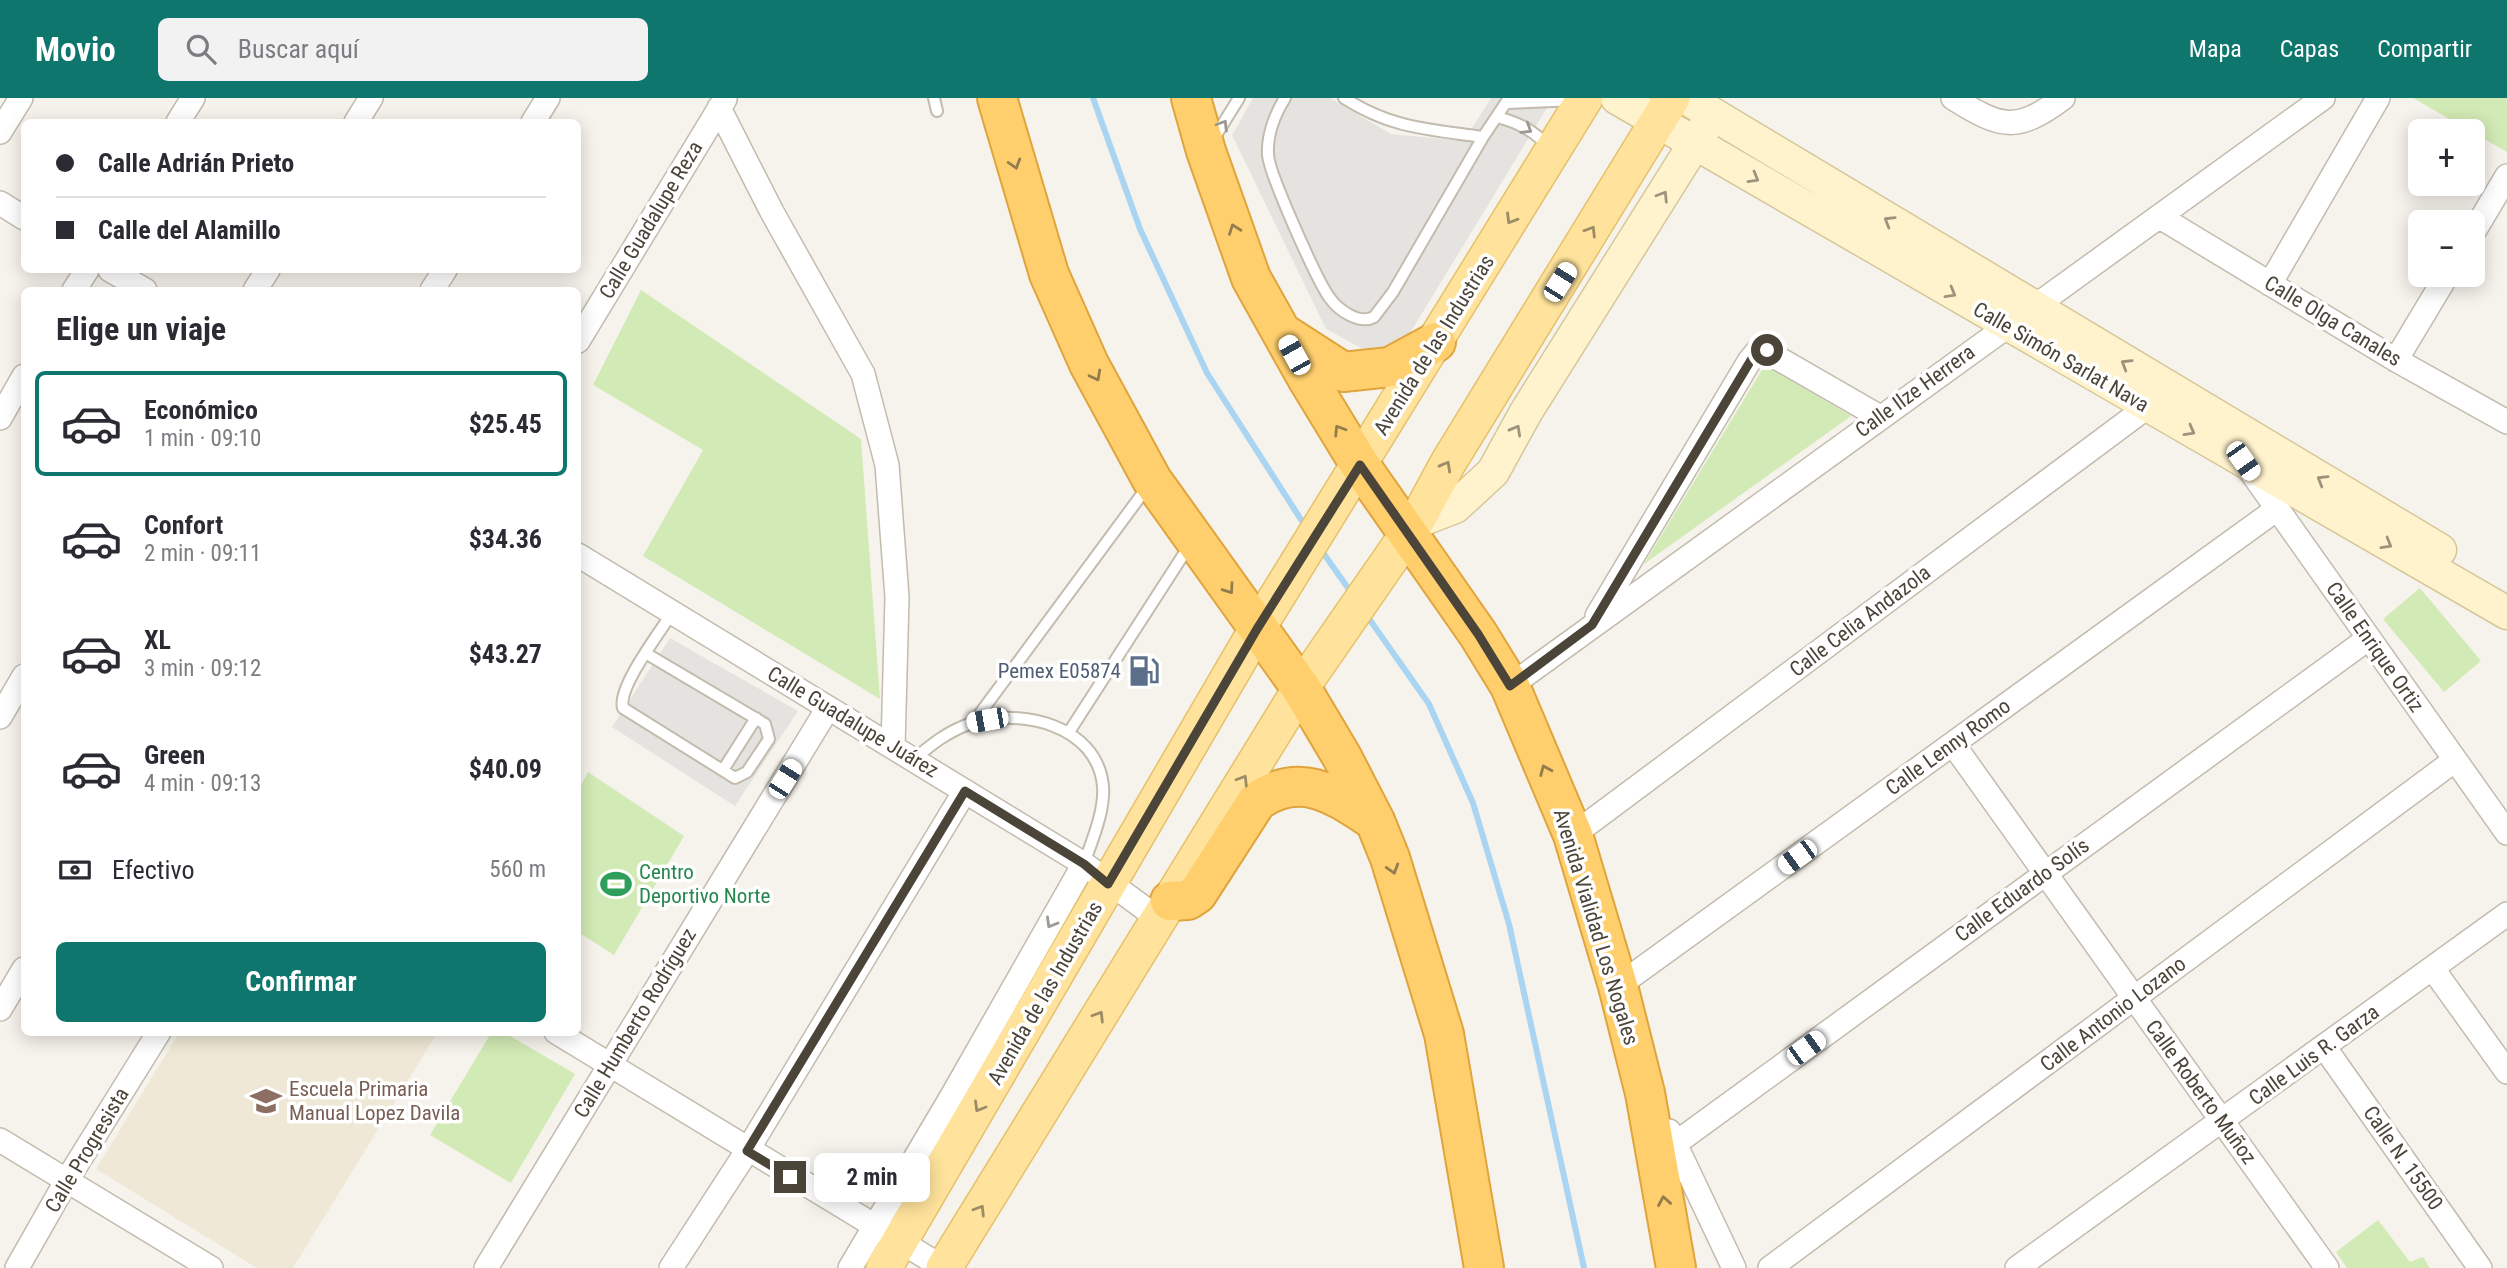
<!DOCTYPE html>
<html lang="es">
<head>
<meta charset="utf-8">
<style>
  :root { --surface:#fff; --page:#f2f2f3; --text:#2b2b33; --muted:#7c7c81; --line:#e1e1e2; --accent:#0f766e }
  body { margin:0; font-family:"Roboto Condensed",sans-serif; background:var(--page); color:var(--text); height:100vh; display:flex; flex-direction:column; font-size:26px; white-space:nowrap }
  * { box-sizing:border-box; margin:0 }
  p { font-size:23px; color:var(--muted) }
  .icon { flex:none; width:38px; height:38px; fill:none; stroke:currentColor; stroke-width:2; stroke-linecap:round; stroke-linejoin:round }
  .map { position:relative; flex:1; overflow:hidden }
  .sheet { position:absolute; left:21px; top:189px; width:560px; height:749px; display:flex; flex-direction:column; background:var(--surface); border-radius:10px; box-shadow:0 4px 18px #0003 }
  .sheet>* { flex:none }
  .guide { position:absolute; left:21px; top:21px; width:560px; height:154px; border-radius:10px; box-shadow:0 4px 18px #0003; display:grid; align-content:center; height:154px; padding:0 35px; background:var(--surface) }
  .fabs { position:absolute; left:2408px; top:21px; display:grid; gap:14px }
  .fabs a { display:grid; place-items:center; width:77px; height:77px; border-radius:10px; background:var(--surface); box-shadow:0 4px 18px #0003; font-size:35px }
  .end { position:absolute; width:32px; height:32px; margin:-16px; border:9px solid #4b4439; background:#fff; box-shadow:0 0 0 4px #fff }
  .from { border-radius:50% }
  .bubble { position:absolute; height:49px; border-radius:10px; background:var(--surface); box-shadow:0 4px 18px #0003; font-size:23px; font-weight:700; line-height:49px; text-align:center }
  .car { position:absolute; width:21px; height:42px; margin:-21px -10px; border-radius:9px; box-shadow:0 0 5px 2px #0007; background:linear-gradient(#fff 24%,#345 0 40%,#fff 0 76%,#345 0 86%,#fff 0) }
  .guide b { display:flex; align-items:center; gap:24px; height:66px; font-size:26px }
  .guide b+b { border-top:2px solid var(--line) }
  .guide i { width:18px; height:18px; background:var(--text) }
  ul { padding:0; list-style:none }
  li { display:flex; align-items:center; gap:21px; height:105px; margin:0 14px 10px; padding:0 21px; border:4px solid transparent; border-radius:10px }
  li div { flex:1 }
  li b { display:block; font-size:26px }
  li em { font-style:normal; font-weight:700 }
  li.current { border-color:var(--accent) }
  li>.icon { width:63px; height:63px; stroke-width:1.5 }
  h2 { padding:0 35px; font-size:32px; line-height:84px }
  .pay { display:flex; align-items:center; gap:18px; height:77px; padding:0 35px; font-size:26px }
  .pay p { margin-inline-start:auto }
  .button { display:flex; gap:14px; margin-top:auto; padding:14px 35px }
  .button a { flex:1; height:80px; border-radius:10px; background:var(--accent); color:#fff; font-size:28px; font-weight:700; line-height:80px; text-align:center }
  header { display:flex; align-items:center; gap:42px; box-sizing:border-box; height:98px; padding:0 35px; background:var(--accent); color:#fff }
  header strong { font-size:33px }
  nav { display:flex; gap:38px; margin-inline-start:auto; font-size:24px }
  .search { width:490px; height:63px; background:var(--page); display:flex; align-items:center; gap:18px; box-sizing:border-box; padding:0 24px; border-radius:10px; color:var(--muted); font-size:26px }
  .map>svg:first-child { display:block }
</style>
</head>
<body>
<header>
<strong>Movio</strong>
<div class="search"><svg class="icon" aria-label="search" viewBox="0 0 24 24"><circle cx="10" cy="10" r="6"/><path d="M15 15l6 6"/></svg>Buscar aquí</div>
<nav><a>Mapa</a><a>Capas</a><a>Compartir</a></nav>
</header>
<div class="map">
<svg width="2507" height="1170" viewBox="0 0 2507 1170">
  <rect width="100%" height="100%" fill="#f6f3ec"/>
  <path fill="#efe8d6" d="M179 935H437L293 1170H257L96 1071Z"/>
  <path fill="#d2eab5" d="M2413 0H2507V54Z
    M641 192 861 341 880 601 643 458 703 352 593 287Z
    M1765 267 1851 318 1644 466Z
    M2420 490 2481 563 2444 594 2383 521Z
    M588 674 684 738 614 857 578 834V693Z
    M491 935H505L575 976 511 1085 430 1037Z
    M2378 1122 2410 1164 2423 1159 2430 1170H2347L2336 1154Z"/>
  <path fill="#e5e3e0" d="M1253 0H1330L1391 36 1464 43 1491 0H1553L1407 240 1370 255 1326 231 1232 37Z
    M670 540 798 613 735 708 612 629Z"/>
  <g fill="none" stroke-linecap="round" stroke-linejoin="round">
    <path stroke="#a9d4f2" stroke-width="6" d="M1093 0 1140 131 1207 275 1307 431
      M1319 449 1353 497
      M1365 515 1429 606 1473 705 1509 826 1584 1170"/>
    <defs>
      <path id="lane" d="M934 0 937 13
        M1285 0C1275 16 1267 37 1268 56 1268 74 1317 182 1329 199 1338 212 1359 227 1374 219L1393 194 1483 39
        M1344 0C1393 31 1428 31 1483 39L1509 0
        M1506 5 1577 2
        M1497 19C1520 25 1534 33 1550 50
        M1213 42 1239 0
        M647 556 765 626 769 641 747 674 735 680 623 610C617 590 660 534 672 515
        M973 625 1148 388
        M1069 634 1189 448
        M913 662C932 646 948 633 972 625 1021 610 1097 627 1103 688 1105 713 1092 742 1084 766
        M723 672 756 620"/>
      <path id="street" d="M1953 0C2001 30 2016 35 2063 0
        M719 10 772 114 863 276 887 367 897 499 893 649
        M178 24 193 0
        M356 24 371 0
        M533 24 548 0
        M0 34 21 0
        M0 105 24 120
        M2160 119 2396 262 2507 324
        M2473 135 2507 78
        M110 172 145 192
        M2270 186 2378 0
        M74 192 87 172
        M255 192 268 172
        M432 192 445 172
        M578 243 725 1
        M2396 262 2447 177
        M0 320 24 278
        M2247 368 2507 735
        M578 457 1084 766 1159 821
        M1597 518 1750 262 1760 250 1880 319
        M1510 588 2323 0
        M0 619 24 578
        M1953 646 2327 1170
        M1573 737 2147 309
        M2433 871 2507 974
        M1618 888 2277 411
        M0 911 24 871
        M556 934 944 1170
        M2325 950 2480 1170
        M1669 1033 1734 1170
        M0 1042 211 1170
        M1676 1045 2369 540
        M17 1170 67 1082 159 934
        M486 1170 828 610
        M671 1170 747 1053 965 693
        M850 1170 952 998 1084 766
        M1770 1170 2455 662
        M2017 1170 2507 816"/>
      <path id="secondary" d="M1617 0 2507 515
        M1686 0 2440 452
        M1416 424 1455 409 1493 374 1526 314 1705 29"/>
      <path id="primary" d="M884 1170 1257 531 1585 0
        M944 1170 1301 590 1416 424 1448 365 1672 0"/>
      <path id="highway" d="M997 0 1049 176 1089 266 1152 382 1301 590 1342 659 1375 723 1390 760 1444 936 1484 1170
        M1191 0 1206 53 1251 180 1307 280 1360 367 1478 536 1510 588 1573 737 1618 888 1645 995 1676 1170
        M1284 236 1343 274 1390 269 1436 244
        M1170 803 1188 802 1197 796 1257 703C1302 672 1335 697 1375 723"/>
    </defs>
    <use href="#lane" stroke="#c2bbae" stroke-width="14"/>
    <use href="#street" stroke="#c2bbae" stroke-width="26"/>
    <use href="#secondary" stroke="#d6c79b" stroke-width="35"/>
    <use href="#primary" stroke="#e6c16a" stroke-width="38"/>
    <use href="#highway" stroke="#e0a43c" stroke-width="42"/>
    <use href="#lane" stroke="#fff" stroke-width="10"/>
    <use href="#street" stroke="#fff" stroke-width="23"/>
    <use href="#secondary" stroke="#fff3cd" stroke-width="32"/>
    <use href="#primary" stroke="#ffe39c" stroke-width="35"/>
    <use href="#highway" stroke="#ffcf6e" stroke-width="38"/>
  </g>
  <defs><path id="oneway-chevron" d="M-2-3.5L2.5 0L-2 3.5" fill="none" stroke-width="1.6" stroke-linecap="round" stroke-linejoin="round" transform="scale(1.75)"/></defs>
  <g stroke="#9c9892">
    <use href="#oneway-chevron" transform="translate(1223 27) rotate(-58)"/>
    <use href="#oneway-chevron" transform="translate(1527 31) rotate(32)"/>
    <use href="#oneway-chevron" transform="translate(1051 825) rotate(120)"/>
  </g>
  <g stroke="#937c4e">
    <use href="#oneway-chevron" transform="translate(1015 66) rotate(73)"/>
    <use href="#oneway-chevron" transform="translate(1234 131) rotate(-110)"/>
    <use href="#oneway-chevron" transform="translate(1096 278) rotate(62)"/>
    <use href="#oneway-chevron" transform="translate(1339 332) rotate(-122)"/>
    <use href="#oneway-chevron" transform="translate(1229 491) rotate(55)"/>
    <use href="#oneway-chevron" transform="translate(1545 672) rotate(-113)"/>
    <use href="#oneway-chevron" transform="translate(1393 771) rotate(73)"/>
    <use href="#oneway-chevron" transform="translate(1664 1103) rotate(-100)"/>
  </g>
  <g stroke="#9c937c">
    <use href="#oneway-chevron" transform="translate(1754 80) rotate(30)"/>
    <use href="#oneway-chevron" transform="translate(1663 98) rotate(-58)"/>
    <use href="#oneway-chevron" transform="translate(1889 123) rotate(-149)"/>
    <use href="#oneway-chevron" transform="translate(1951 195) rotate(30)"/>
    <use href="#oneway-chevron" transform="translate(2126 266) rotate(-149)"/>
    <use href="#oneway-chevron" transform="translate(1516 332) rotate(-61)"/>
    <use href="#oneway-chevron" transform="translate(2190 333) rotate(29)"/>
    <use href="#oneway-chevron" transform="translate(2322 382) rotate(-149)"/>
    <use href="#oneway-chevron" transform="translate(2387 446) rotate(30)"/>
  </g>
  <g stroke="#9c8c66">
    <use href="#oneway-chevron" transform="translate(1511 121) rotate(121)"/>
    <use href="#oneway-chevron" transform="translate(1591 133) rotate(-58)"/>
    <use href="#oneway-chevron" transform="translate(1446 368) rotate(-61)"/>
    <use href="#oneway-chevron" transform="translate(1243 682) rotate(-58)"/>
    <use href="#oneway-chevron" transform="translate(1099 918) rotate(-58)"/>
    <use href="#oneway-chevron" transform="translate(979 1009) rotate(120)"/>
    <use href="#oneway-chevron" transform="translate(980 1112) rotate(-58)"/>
  </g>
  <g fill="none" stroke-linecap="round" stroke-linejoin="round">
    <path stroke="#4b4439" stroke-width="9" d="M790 1079 747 1053 965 693 1084 766 1108 786 1257 531 1360 367 1478 536 1510 588 1592 527 1751 262 1760 250 1767 252"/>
  </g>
  <defs>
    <symbol id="fuel-bare" viewBox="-9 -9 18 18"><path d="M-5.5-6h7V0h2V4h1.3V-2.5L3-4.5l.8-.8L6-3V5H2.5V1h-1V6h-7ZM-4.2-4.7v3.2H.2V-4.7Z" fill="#5c6f8a" stroke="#fff" stroke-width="2.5" paint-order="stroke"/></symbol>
    <symbol id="stadium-bare" viewBox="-9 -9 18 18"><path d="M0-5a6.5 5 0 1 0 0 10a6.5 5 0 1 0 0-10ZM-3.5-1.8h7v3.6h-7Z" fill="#2e9e5b" stroke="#fff" stroke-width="2.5" paint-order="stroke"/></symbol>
    <symbol id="school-bare" viewBox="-9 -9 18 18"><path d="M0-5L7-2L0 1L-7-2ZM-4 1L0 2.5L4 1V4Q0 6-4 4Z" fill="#8d6e63" stroke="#fff" stroke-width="2.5" paint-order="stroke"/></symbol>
  </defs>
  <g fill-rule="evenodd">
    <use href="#fuel-bare" x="1122" y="551" width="44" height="44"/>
    <use href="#stadium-bare" x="594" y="764" width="44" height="44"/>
    <use href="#school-bare" x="244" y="981" width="44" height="44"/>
  </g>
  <g text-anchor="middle" stroke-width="7" stroke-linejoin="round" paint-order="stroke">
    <g font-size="21" fill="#4b4439" stroke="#fff">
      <text transform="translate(651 122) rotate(-59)" y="7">Calle Guadalupe Reza</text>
      <text transform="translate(2333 223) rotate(31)" y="7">Calle Olga Canales</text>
      <text transform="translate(1434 247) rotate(-58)" y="7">Avenida de las Industrias</text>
      <text transform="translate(2061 259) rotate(30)" y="7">Calle Simón Sarlat Nava</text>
      <text transform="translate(1915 293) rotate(-36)" y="7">Calle Ilze Herrera</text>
      <text transform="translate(1860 523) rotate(-37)" y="7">Calle Celia Andazola</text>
      <text transform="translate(2375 549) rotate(55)" y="7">Calle Enrique Ortiz</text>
      <text transform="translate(853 624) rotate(31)" y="7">Calle Guadalupe Juárez</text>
      <text transform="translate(1948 649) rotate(-36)" y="7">Calle Lenny Romo</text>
      <text transform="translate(2022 792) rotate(-36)" y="7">Calle Eduardo Solís</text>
      <text transform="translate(1596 829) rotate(73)" y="7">Avenida Vialidad Los Nogales</text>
      <text transform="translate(1045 895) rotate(-60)" y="7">Avenida de las Industrias</text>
      <text transform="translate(2113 916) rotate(-37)" y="7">Calle Antonio Lozano</text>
      <text transform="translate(635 925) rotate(-59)" y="7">Calle Humberto Rodríguez</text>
      <text transform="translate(2314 957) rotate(-36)" y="7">Calle Luis R. Garza</text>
      <text transform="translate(2201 994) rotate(54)" y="7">Calle Roberto Muñoz</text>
      <text transform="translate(87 1052) rotate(-59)" y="7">Calle Progresista</text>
      <text transform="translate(2403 1060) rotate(55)" y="7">Calle N. 15500</text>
    </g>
    <g font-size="21" fill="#4e5e75" stroke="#fff" text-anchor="end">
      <text x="1121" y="580">Pemex E05874</text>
    </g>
    <g font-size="21" fill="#27864d" stroke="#fff" text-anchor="start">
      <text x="639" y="781">Centro<tspan x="639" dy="24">Deportivo Norte</tspan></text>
    </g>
    <g font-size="21" fill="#785e54" stroke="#fff" text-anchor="start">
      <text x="289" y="998">Escuela Primaria<tspan x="289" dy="24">Manual Lopez Davila</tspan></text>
    </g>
  </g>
</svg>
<div class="fabs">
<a>+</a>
<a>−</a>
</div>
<i class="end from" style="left:1767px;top:252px"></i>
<i class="end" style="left:790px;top:1079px"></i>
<div class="bubble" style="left:814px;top:1055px;width:116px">2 min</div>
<i class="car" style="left:1560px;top:184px;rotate:32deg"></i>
<i class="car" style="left:1294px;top:257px;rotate:331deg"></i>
<i class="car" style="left:2243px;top:363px;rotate:145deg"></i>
<i class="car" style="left:987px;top:622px;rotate:260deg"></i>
<i class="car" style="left:785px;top:681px;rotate:32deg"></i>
<i class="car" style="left:1797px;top:759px;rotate:234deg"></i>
<i class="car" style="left:1806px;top:950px;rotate:54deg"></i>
<div class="guide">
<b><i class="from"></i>Calle Adrián Prieto</b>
<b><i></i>Calle del Alamillo</b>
</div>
<section class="sheet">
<h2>Elige un viaje</h2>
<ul>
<li class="current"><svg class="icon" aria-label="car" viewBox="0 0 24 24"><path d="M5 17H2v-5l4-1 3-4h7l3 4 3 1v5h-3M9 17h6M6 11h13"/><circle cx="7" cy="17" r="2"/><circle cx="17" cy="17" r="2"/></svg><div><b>Económico</b><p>1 min · 09:10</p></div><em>$25.45</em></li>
<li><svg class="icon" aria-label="car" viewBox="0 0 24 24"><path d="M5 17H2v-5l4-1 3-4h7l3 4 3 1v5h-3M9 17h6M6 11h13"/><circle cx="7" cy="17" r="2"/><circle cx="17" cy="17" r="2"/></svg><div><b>Confort</b><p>2 min · 09:11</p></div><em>$34.36</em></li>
<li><svg class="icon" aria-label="car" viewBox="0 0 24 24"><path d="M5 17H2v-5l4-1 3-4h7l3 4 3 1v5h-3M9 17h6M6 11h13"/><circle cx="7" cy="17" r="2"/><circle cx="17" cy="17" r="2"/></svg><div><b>XL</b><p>3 min · 09:12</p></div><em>$43.27</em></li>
<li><svg class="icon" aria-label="car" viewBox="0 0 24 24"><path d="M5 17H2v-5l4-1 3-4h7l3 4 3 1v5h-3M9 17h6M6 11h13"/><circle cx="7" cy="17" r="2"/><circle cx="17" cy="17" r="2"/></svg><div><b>Green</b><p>4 min · 09:13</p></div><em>$40.09</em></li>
</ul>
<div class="pay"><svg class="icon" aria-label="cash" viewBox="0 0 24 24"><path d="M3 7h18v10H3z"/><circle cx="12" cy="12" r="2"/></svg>Efectivo<p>560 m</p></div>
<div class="button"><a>Confirmar</a></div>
</section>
</div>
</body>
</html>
